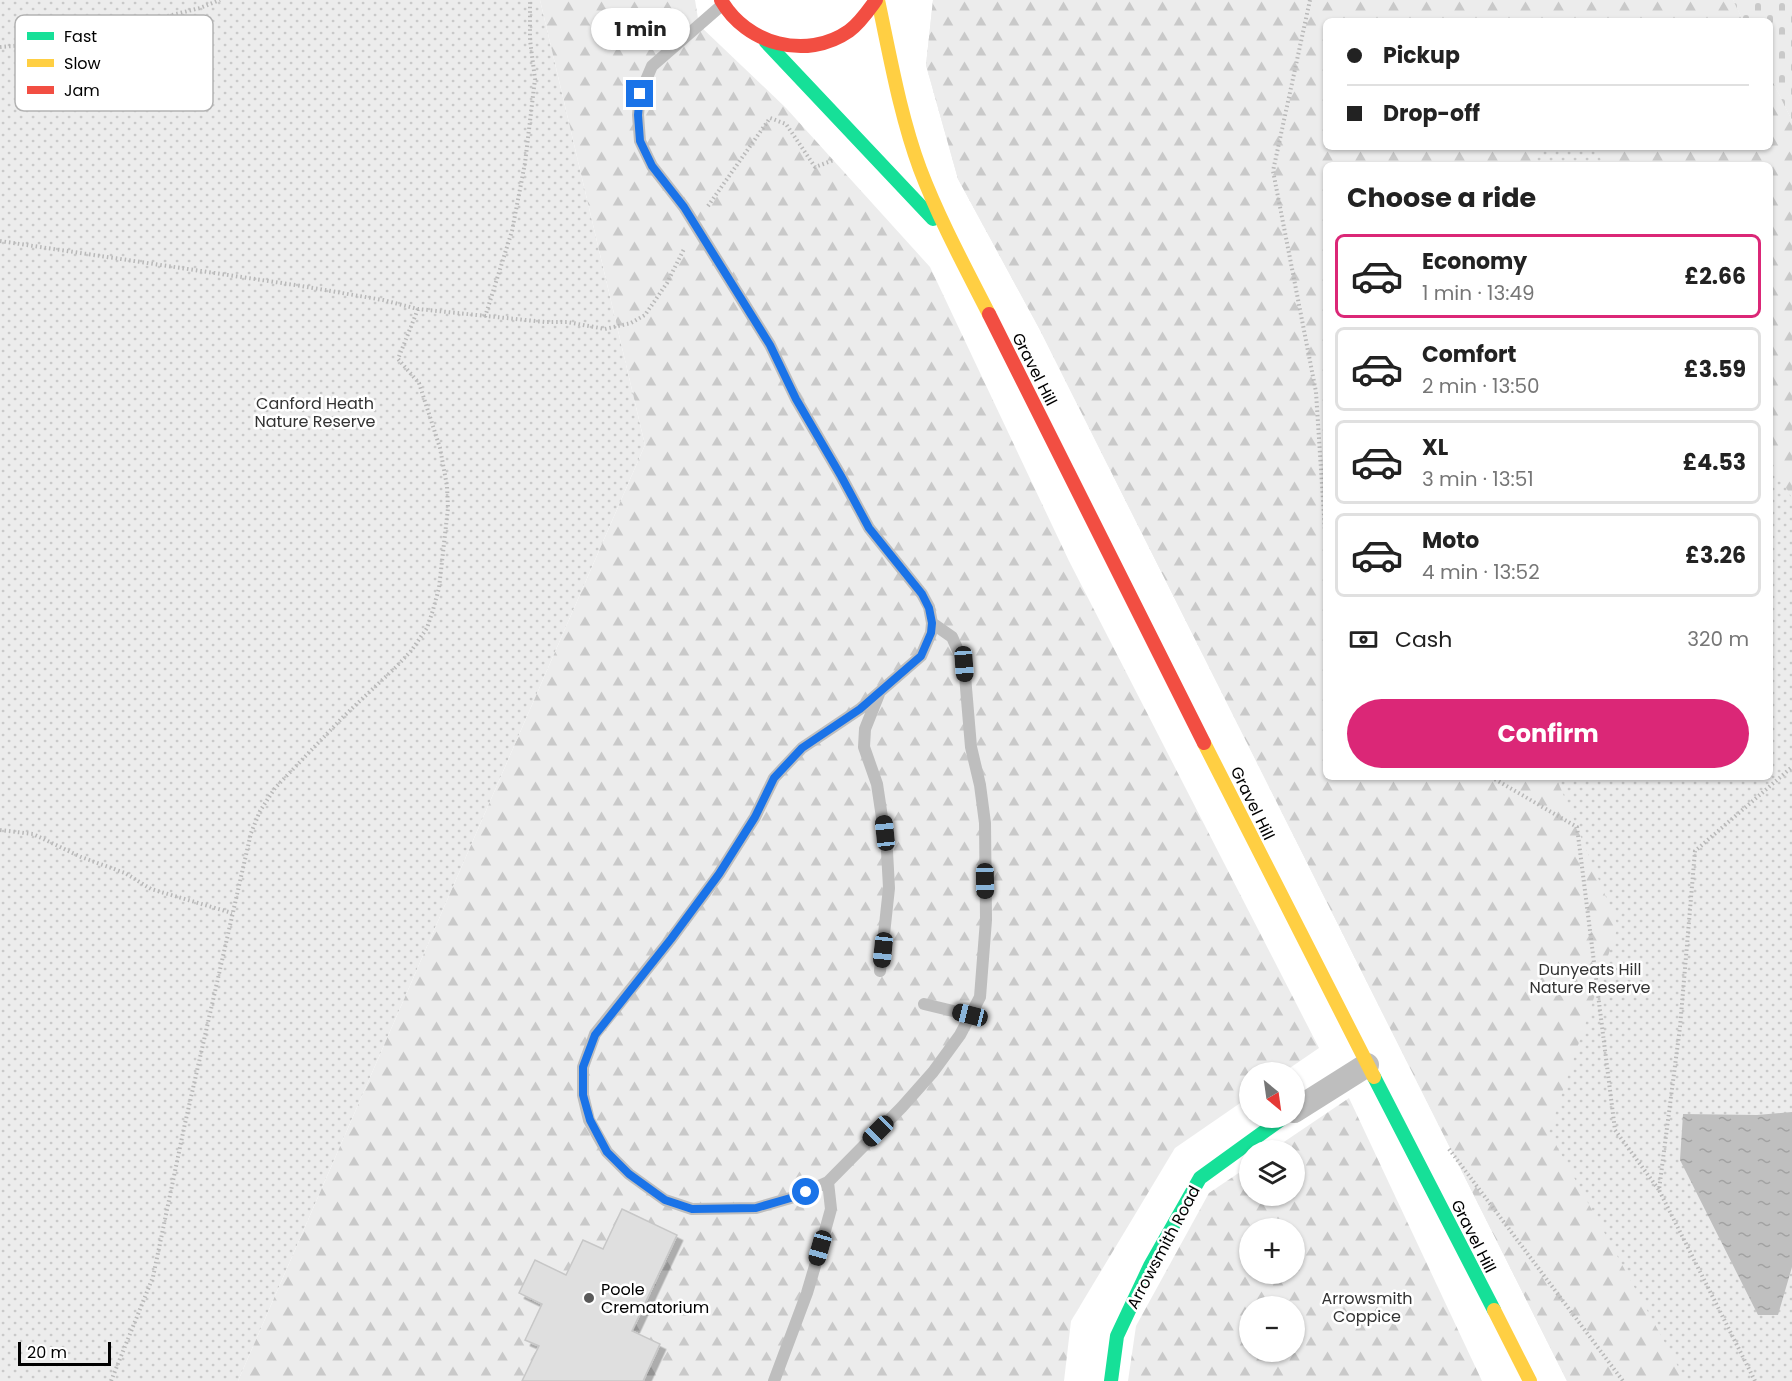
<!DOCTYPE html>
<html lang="en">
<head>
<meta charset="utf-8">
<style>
  :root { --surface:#fff; --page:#f6f6f6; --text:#222; --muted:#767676; --line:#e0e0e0; --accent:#db2777 }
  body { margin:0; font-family:Poppins,sans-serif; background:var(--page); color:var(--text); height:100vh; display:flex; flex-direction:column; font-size:22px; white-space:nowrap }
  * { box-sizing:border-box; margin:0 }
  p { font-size:20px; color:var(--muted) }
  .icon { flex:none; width:33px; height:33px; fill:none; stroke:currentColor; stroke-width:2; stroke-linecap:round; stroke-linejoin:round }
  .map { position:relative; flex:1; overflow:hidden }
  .sheet { position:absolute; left:1323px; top:162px; width:450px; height:618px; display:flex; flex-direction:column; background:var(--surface); border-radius:9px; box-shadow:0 2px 4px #0004 }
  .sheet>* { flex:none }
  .hud { position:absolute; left:1323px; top:18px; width:450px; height:132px; border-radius:9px; box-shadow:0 2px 4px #0004; display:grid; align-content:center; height:132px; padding:0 24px; background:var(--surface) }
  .needle { width:39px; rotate:151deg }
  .buttons { position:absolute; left:1239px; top:1062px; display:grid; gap:12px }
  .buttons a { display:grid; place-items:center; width:66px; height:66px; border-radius:50%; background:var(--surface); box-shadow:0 2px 4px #0004; font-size:30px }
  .scale { position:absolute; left:18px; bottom:15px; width:93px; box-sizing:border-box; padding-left:6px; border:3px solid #000; border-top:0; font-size:16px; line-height:21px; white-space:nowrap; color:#000; -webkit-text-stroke:4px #fff; paint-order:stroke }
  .end { position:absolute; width:27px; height:27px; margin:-14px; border:8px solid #1a73e8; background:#fff; box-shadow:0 0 0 3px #fff }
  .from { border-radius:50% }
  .bubble { position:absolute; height:42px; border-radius:21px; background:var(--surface); box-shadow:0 2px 4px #0004; font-size:20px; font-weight:700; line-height:42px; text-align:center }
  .car { position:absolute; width:18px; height:36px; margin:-18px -9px; border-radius:8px; box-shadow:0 0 4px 2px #0007; background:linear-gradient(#222 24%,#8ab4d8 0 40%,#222 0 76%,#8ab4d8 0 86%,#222 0) }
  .hud b { display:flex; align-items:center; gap:21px; height:57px; font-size:22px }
  .hud b+b { border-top:2px solid var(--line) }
  .hud i { width:15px; height:15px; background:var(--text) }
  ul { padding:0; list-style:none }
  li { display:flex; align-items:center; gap:18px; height:84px; margin:0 12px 9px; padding:0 12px; border:3px solid var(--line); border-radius:9px }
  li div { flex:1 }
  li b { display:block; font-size:22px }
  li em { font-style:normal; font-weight:700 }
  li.current { border-color:var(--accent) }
  li>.icon { width:54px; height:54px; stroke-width:1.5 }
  h2 { padding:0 24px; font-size:27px; line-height:72px }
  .pay { display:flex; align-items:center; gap:15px; height:66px; padding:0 24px; font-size:22px }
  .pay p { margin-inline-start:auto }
  .cta { display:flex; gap:12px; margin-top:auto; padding:12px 24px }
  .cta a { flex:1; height:69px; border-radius:36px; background:var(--accent); color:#fff; font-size:24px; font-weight:700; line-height:69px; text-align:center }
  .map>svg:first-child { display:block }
</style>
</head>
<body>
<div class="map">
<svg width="1792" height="1381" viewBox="0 0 1792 1381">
  <defs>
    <pattern id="green-dots" width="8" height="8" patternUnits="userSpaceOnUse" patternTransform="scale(1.5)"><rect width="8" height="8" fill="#ececec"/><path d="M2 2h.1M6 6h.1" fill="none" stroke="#c9c9c9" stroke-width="1.8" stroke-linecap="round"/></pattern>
    <pattern id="forest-firs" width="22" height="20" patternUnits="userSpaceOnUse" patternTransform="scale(1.5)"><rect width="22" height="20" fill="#ececec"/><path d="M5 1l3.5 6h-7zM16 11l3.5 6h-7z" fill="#c9c9c9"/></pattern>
    <pattern id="cemetery-stones" width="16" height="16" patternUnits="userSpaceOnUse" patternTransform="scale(1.5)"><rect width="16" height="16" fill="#ececec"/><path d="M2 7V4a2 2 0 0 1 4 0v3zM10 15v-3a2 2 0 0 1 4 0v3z" fill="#c9c9c9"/></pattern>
    <pattern id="water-ripples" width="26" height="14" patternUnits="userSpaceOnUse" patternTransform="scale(1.5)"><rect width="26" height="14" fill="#bfbfbf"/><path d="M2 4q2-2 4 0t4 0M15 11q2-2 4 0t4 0" fill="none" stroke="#a2a2a2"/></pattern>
    <filter id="shadow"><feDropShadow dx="5.5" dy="5.5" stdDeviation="0" flood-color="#0004"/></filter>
  </defs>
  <rect width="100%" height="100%" fill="#fff"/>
  <path fill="url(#green-dots)" fill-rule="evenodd" d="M0 0H540L645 445 238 1381H0Z
    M933 0H1733L1743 21H1326V147H1770V76L1792 121V1381H1567L1040 330 958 179 926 65ZM1326 165H1770V777H1326Z"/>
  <path fill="url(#forest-firs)" fill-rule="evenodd" d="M540 0H695L699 25 786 108 930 267 1069 561 1319 1048 1284 1072H1250L1249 1097 1175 1148 1071 1321 1064 1381H238L645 445Z
    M933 0H1733L1743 21H1326V147H1539L1535 165H1326V777H1556L1618 926 1549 1132 1686 1381H1567L1040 330 958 179 926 65Z
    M1770 76 1792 121V498L1770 459V165H1604L1594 147H1770Z
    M1349 1098 1482 1381H1128L1136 1326 1209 1193 1249 1166 1250 1196H1294V1150H1272ZM1250 1228H1294V1274H1250ZM1250 1306H1294V1352H1250Z"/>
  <path fill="url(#cemetery-stones)" d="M1733 0H1792V121L1770 76V21H1743Z"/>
  <path fill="url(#water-ripples)" d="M1792 1112V1267L1778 1315H1758L1680 1160 1683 1114 1757 1115Z"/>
  <path fill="#dfdfdf" stroke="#c7c7c7" stroke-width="1.5" filter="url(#shadow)" d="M622 1209 677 1235 632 1331 660 1344 643 1381H522L539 1346 525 1340 542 1304 519 1293 535 1260 566 1275 583 1240 603 1249Z"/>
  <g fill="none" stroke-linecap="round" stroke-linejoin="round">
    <path stroke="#b9b9b9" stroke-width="4" stroke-dasharray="1.5 3" stroke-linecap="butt" d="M1310 0 1273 171 1316 392 1326 547
      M0 47 63 42 200 8 220 0
      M708 206 770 118 786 124 815 167 834 160
      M0 241 295 285 383 300 418 309 545 322H567L605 329 631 323 645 315 667 283 684 249
      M485 317 512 231 525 163 535 79 530 40V0
      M1491 777 1577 827 1615 1130 1659 1190
      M0 830 33 834 81 857 125 873 151 889 232 913
      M1449 1149 1623 1381
      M111 1381 153 1277 184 1128 251 833 260 811 275 788 344 716 396 667 411 651 427 628 433 610 439 588 448 508 447 486 440 448 419 383 398 359 418 309
      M1755 1381 1659 1190 1680 1027 1695 851 1792 767"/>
    <path stroke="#bebebe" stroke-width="12" d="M722 5 652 66 640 94 638 115 640 141 652 166 684 207 770 345 796 399 841 476 869 528 922 594 929 607 932 623 931 633 921 656 860 709 802 748 774 778 755 817 719 874 671 939 595 1034 583 1067V1095L589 1120 607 1152 629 1174 665 1200 692 1209 756 1208 794 1197 828 1182 902 1107 933 1072 960 1035 980 997 986 920 985 823 980 785 971 747 964 664 952 637 932 623
      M879 694 865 729 864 747 877 784 887 851 889 888 880 971
      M924 1004 970 1015
      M774 1381 807 1293 820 1249 831 1209 828 1182"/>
    <path stroke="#bebebe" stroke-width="24" d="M1294 1111 1367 1065"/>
    <path stroke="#16e098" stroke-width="14" d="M766 42 933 219
      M1374 1077 1494 1310
      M1111 1381 1117 1336 1150 1266 1200 1178 1283 1118"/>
    <path stroke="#ffcf43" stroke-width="14" d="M878 0C890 56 900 115 920 169 939 219 965 267 989 314
      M1204 743 1374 1077
      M1494 1310 1530 1381"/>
    <path stroke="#f24e42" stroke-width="14" d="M721 0C746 44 806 61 849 31 860 23 868 11 876 0
      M989 314 1204 743"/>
  </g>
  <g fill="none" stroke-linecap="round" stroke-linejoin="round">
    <path stroke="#1a73e8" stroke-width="8" d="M640 94 638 115 640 141 652 166 684 207 770 345 796 399 841 476 869 528 922 594 929 608 932 623 931 633 921 656 860 709 802 748 774 778 755 817 719 874 671 939 595 1035 583 1067V1095L590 1120 607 1152 629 1174 665 1200 692 1209 756 1208 794 1197 806 1192"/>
  </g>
  <circle fill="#595959" stroke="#fff" stroke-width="2" cx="589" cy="1298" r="6"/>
  <g text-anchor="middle" stroke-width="5" stroke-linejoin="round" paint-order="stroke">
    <g font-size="16" fill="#000" stroke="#fff">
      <text transform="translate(1035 369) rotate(63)" y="6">Gravel Hill</text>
      <text transform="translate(1253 803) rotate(64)" y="6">Gravel Hill</text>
      <text transform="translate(1474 1236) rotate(63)" y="6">Gravel Hill</text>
      <text transform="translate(1163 1247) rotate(-62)" y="6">Arrowsmith Road</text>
    </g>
    <g font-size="16" fill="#333" stroke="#fff">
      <text x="315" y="409">Canford Heath<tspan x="315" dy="18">Nature Reserve</tspan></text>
      <text x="1590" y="975">Dunyeats Hill<tspan x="1590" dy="18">Nature Reserve</tspan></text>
      <text x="1367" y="1304">Arrowsmith<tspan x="1367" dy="18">Coppice</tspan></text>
    </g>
    <g font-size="16" fill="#000" stroke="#fff" text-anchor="start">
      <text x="601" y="1295">Poole<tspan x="601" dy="18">Crematorium</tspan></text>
    </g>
  </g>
  <rect x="15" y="15" width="198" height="96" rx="9" fill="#fff" stroke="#b2b2b2" stroke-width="1.5"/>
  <rect x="27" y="32" width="27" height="8" fill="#16e098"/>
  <rect x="27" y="59" width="27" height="8" fill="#ffcf43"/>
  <rect x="27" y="86" width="27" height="8" fill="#f24e42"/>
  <g font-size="16" fill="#000">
    <text x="64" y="42">Fast</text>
    <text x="64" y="69">Slow</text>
    <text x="64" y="96">Jam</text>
  </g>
</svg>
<div class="buttons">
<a><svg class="needle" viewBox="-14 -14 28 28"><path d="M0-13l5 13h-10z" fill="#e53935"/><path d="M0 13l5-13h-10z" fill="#767676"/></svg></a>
<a><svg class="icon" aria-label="layers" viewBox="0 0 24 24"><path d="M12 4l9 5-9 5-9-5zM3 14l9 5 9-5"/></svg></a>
<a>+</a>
<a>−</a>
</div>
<div class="scale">20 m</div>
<i class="end from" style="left:806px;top:1192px"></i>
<i class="end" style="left:640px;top:94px"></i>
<div class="bubble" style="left:591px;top:8px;width:99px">1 min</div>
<i class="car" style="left:964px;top:664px;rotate:176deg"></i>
<i class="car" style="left:885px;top:833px;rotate:354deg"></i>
<i class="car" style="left:985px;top:881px;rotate:179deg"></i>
<i class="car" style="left:883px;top:950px;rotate:186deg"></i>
<i class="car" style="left:970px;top:1015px;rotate:284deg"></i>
<i class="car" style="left:878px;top:1131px;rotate:225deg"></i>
<i class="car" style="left:820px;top:1248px;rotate:196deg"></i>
<div class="hud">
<b><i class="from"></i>Pickup</b>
<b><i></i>Drop-off</b>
</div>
<section class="sheet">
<h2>Choose a ride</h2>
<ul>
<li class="current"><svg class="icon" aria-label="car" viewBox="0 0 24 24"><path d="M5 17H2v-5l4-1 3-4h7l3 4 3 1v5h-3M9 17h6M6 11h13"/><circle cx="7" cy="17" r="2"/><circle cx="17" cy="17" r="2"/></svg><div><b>Economy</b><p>1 min · 13:49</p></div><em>£2.66</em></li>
<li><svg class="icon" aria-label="car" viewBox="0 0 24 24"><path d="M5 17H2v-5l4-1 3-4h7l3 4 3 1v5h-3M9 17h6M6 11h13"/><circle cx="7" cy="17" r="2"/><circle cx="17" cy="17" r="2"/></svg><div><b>Comfort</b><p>2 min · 13:50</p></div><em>£3.59</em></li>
<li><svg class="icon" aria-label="car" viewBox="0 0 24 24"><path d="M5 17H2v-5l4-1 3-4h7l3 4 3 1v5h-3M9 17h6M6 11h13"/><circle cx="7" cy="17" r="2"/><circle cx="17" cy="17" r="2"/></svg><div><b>XL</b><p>3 min · 13:51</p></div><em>£4.53</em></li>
<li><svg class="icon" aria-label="car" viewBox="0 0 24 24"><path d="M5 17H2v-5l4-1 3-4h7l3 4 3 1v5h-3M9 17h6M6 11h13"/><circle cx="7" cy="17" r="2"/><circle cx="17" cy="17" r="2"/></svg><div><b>Moto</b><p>4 min · 13:52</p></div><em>£3.26</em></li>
</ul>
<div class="pay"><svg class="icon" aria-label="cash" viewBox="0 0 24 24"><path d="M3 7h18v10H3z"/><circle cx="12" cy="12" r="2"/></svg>Cash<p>320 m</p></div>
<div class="cta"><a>Confirm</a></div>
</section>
</div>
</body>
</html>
